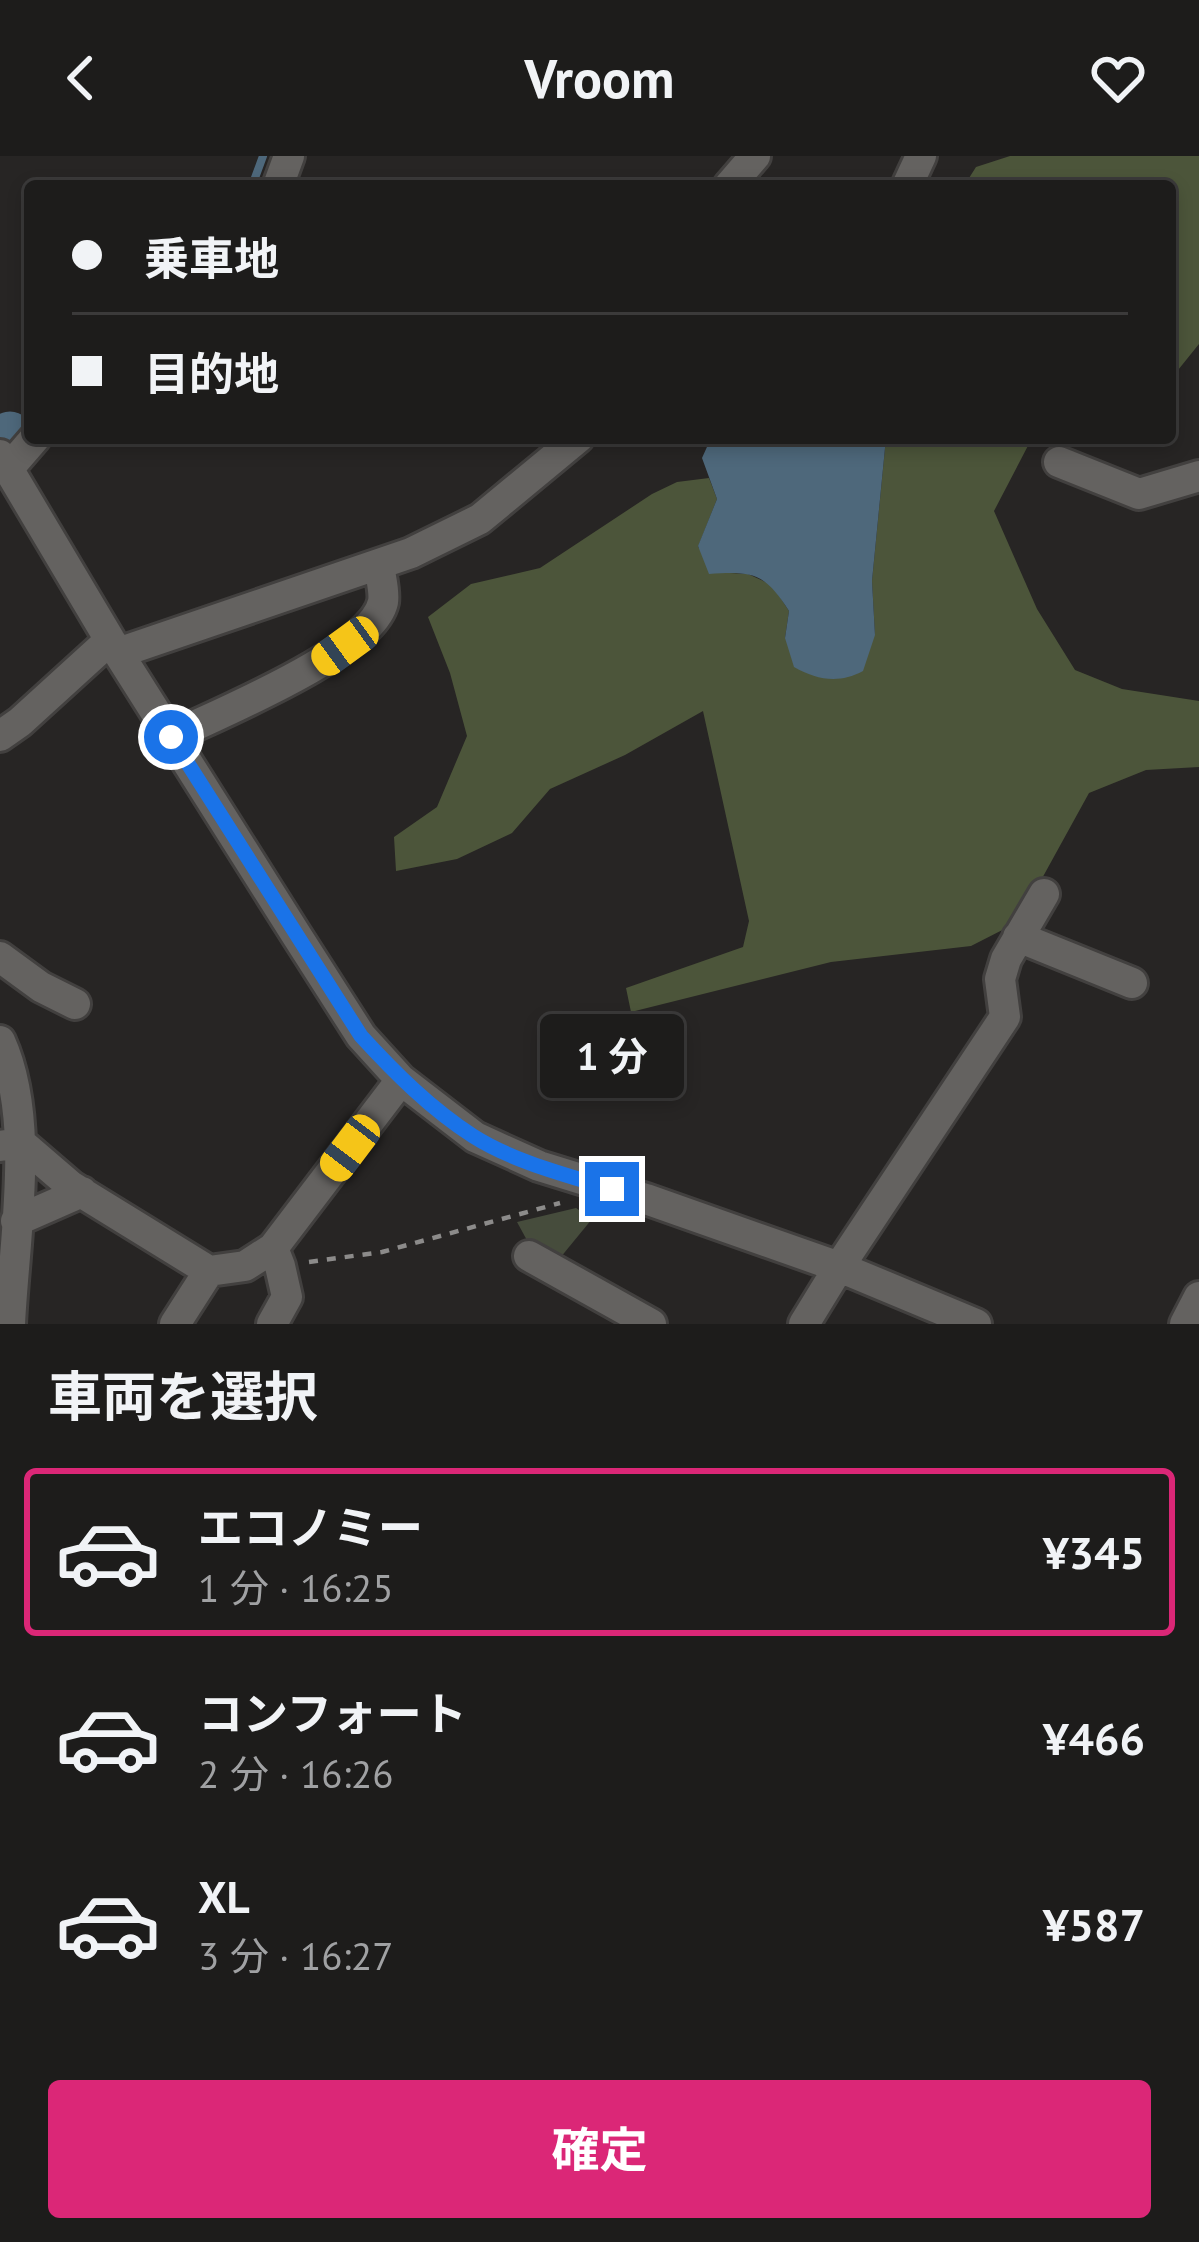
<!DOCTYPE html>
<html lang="ja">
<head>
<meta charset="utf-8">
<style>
  :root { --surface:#1d1c1b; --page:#252524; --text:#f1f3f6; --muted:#a0a1a3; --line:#3b3a3a; --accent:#db2777 }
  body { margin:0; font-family:"PT Sans","Noto Sans JP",sans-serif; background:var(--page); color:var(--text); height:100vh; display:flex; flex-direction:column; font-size:45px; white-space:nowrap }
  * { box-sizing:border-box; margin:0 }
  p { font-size:39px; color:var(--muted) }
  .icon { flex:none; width:66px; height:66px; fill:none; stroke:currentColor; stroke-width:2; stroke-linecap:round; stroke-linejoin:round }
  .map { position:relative; height:1168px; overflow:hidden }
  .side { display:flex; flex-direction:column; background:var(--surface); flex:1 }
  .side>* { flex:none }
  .guide { position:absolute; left:24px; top:24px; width:1152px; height:264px; border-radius:12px; box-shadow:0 6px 18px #0003,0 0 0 3px var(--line); display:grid; align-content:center; height:264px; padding:0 48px; background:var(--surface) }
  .end { position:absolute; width:54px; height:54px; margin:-27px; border:15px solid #1a73e8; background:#fff; box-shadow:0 0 0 6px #fff }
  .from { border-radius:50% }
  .bubble { position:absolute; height:84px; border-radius:12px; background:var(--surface); box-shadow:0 6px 18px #0003,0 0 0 3px var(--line); font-size:39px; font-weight:700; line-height:84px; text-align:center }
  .car { position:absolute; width:36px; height:72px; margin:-36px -18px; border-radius:15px; box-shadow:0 0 9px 3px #0007; background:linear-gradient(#f5c518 24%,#345 0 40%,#f5c518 0 76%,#345 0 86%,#f5c518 0) }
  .guide b { display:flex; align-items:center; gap:42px; height:114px; font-size:45px }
  .guide b+b { border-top:3px solid var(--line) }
  .guide i { width:30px; height:30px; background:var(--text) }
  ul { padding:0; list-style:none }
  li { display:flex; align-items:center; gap:36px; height:168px; margin:0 24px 18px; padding:0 24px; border:6px solid transparent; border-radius:12px }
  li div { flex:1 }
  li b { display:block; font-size:45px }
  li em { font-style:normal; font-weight:700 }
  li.on { border-color:var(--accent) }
  li>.icon { width:108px; height:108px; stroke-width:1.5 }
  h2 { padding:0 48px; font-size:54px; line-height:144px }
  .cta { display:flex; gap:24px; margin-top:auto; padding:24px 48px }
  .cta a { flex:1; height:138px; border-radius:12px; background:var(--accent); color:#fff; font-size:48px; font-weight:700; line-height:138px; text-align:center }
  header { display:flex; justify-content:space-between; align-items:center; height:156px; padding:0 48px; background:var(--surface); font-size:54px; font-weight:700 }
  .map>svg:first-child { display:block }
</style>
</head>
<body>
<header><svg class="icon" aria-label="back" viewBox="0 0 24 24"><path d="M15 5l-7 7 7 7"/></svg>Vroom<svg class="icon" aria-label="heart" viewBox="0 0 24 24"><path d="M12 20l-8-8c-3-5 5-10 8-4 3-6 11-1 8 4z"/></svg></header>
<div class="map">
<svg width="1199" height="1168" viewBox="0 0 1199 1168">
  <rect width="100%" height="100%" fill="#272524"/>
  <path fill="#464c3c" d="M576 1052 592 1063 560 1102 529 1088 517 1066Z"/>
  <path fill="#4c553a" d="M1010 0H1199V188L1170 224V30H964L976 11Z
    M886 282H1032L994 355 1037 453 1075 514 1122 533 1199 545V611L1146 614 1089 637 1018 766 971 790 831 806 631 856 626 832 743 791 749 765 703 555 625 599 550 633 512 677 457 703 396 715 394 681 437 651 467 580 450 517 428 461 471 428 540 412 652 338 677 326 709 322 717 343 698 391 730 417 748 418 772 429 789 455 785 482 875 479 872 425Z"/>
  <path fill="#4e687b" d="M711 282H886L872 425 875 479 863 515C839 528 817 524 794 511L785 482 789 455C765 417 753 415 709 418L698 390 717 343 702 302Z"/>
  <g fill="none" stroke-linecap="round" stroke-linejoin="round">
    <path stroke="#4e687b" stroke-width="8" d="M252 30 263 0
      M10 278 30 258"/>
    <path stroke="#4e687b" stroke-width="45" d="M0 293 10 278"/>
    <defs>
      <path id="minor" d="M278 30 289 0
        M729 30 755 0
        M907 30 921 0
        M0 299 110 484 297 780 361 880 401 924 475 981 539 1010 646 1043 839 1111 976 1168
        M1059 306 1139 338 1199 320
        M9 312 35 282
        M118 497 411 397 480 363 578 282
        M0 580 20 566 110 484
        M171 581C217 558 372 496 383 446 385 435 380 419 379 408
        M1018 781 1132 827
        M0 801 41 831 75 848
        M0 885C36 964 14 1082 10 1168
        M0 990 21 987 71 1030 209 1115 245 1110 273 1092 401 924
        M16 1065 82 1036
        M529 1100 651 1168
        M175 1168 209 1115
        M272 1168 287 1141 280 1110 273 1092
        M804 1168 839 1111 1005 861 1000 823 1006 803 1044 738
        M1185 1168 1199 1141"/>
    </defs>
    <use href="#minor" stroke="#42403f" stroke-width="36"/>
    <path stroke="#8c8b8a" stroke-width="4.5" stroke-dasharray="9 9" stroke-linecap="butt" d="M309 1106 382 1096 560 1047"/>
    <use href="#minor" stroke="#646260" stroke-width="30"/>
  </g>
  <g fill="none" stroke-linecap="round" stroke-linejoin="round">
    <path stroke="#1a73e8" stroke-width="15" d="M171 581 361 880C395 917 431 953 473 980 514 1006 566 1019 612 1033"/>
  </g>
</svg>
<i class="end from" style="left:171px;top:581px"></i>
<i class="end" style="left:612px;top:1033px"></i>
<div class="bubble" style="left:540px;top:858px;width:144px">1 分</div>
<i class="car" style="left:345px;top:490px;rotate:234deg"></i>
<i class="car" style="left:350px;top:992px;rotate:217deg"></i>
<div class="guide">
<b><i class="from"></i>乗車地</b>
<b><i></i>目的地</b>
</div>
</div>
<section class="side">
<h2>車両を選択</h2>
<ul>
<li class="on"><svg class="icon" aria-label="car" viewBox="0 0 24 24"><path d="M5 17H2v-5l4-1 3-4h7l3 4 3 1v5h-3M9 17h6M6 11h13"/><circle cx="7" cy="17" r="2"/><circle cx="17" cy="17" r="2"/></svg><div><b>エコノミー</b><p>1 分 · 16:25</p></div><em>¥345</em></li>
<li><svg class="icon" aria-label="car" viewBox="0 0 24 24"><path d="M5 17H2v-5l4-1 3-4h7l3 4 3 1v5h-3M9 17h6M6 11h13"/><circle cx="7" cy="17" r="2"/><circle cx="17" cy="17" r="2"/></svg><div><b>コンフォート</b><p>2 分 · 16:26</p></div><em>¥466</em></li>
<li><svg class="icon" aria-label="car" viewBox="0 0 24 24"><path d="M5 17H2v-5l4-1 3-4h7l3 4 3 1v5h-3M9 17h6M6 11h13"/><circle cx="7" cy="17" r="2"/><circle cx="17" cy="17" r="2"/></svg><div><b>XL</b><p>3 分 · 16:27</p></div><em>¥587</em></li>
</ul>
<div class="cta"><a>確定</a></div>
</section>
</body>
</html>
